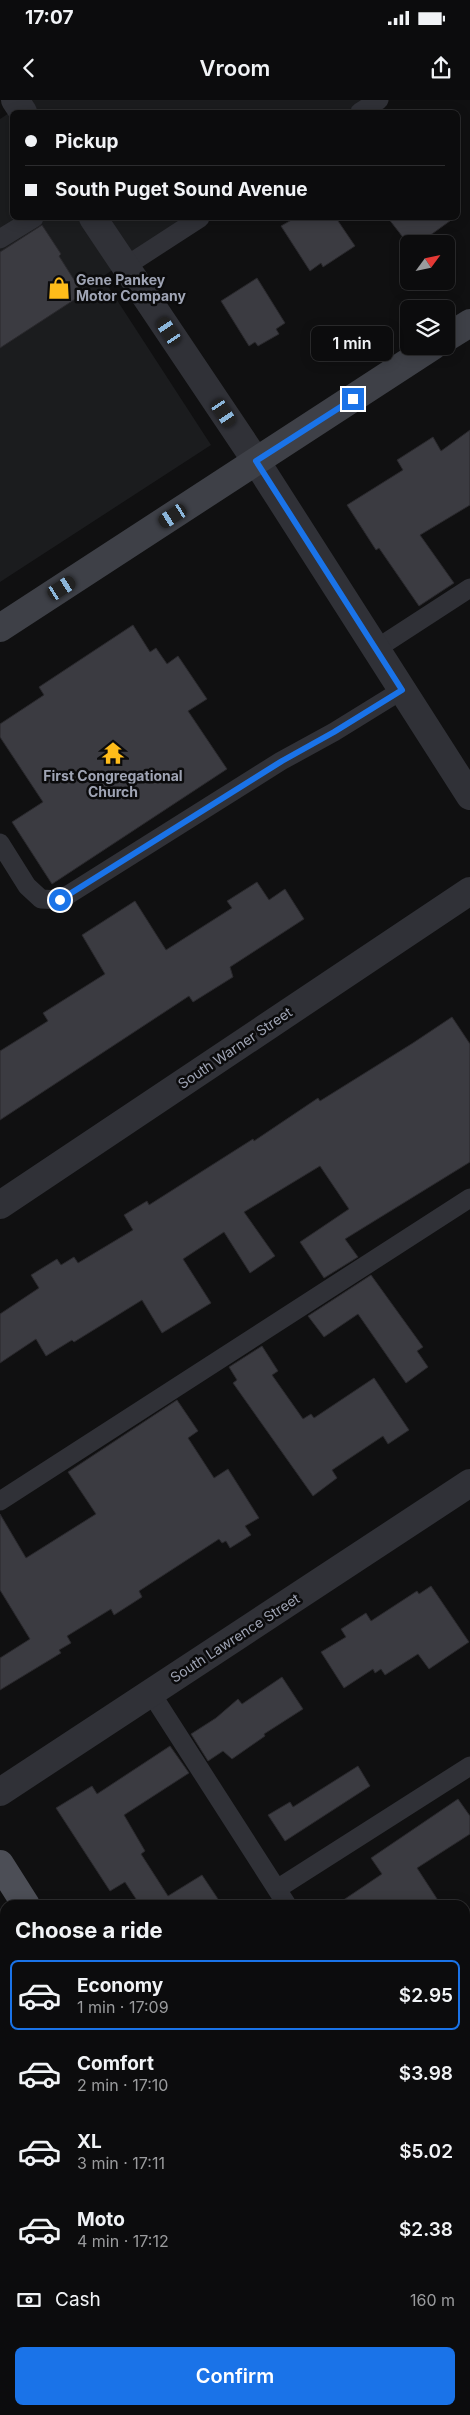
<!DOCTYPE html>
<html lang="en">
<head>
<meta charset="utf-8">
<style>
  :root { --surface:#0c0c0d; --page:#1a1a1b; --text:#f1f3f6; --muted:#9a9b9d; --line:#2c2c2e; --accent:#1a73e8 }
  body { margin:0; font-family:Inter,sans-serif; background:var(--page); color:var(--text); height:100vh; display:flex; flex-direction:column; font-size:19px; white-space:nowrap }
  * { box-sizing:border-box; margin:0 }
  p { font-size:16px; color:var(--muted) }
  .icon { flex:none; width:28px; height:28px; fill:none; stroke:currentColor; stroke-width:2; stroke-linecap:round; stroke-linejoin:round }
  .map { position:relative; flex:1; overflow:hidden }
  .details { position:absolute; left:0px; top:1800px; width:470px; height:515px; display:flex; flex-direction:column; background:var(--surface); border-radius:15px 15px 0 0; box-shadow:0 2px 12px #0003,0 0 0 1px var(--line) }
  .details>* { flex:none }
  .guide { position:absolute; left:10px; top:10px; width:450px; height:110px; border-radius:8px; box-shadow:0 2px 12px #0003,0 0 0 1px var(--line); display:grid; align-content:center; height:110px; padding:0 15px; background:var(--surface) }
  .needle { width:32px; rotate:57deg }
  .buttons { position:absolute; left:400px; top:135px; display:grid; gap:10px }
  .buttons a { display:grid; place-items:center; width:55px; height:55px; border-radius:8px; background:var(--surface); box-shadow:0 2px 12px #0003,0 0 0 1px var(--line); font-size:25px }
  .end { position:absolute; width:22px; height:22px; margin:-11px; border:6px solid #1a73e8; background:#fff; box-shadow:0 0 0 2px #fff }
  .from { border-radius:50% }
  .bubble { position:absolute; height:35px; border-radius:8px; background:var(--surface); box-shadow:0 2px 12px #0003,0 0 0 1px var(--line); font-size:16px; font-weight:600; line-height:35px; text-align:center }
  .car { position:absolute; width:15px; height:30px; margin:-15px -8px; border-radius:6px; box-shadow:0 0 4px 1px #0007; background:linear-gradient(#222 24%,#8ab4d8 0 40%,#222 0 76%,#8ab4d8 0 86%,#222 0) }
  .guide b { display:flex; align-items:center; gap:18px; height:48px; font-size:19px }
  .guide b+b { border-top:1px solid var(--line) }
  .guide i { width:12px; height:12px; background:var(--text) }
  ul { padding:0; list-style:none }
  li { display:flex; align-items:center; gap:15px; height:70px; margin:0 10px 8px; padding:0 5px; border:2px solid transparent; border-radius:8px }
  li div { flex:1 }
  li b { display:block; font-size:19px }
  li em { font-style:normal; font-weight:600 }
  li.selected { border-color:var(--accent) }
  li>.icon { width:45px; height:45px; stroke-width:1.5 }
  h2 { padding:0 15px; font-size:22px; line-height:60px }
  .pay { display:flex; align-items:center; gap:12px; height:55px; padding:0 15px; font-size:19px }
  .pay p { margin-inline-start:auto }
  .primary-button { display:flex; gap:10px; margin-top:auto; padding:10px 15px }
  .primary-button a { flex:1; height:58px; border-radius:8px; background:var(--accent); color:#fff; font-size:20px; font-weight:600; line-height:58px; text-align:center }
  .status { display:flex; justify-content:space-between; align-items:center; height:35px; padding:0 25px; background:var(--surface); direction:ltr }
  .status svg { height:14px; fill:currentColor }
  header { display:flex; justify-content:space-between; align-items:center; height:65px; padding:0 15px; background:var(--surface); font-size:22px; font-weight:600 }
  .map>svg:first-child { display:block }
</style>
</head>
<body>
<div class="status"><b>17:07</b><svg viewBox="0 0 49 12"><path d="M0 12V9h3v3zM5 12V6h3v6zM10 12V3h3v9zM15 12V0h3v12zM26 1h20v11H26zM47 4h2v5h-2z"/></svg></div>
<header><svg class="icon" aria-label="back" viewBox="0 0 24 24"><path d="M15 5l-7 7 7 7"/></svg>Vroom<svg class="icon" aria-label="share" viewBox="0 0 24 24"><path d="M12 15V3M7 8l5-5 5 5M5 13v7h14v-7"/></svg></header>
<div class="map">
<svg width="470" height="2315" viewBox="0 0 470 2315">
  <rect width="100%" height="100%" fill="#101011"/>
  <path fill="#1b1c1e" d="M29 0H370L351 12H12V118H192L102 177 211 345 0 482V19Z"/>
  <path fill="#3b3b41" stroke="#2a292d" d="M295 118H336L355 146 323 167 321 163 310 171 281 126Z
    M388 118H454L418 144 409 145Z
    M42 125 61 154 59 156 83 194 0 248V152Z
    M257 178 285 223 276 229 279 234 258 246 255 242 249 246 221 201Z
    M470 330V405L420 435 454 483 419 506 379 448 376 450 347 405 403 370 397 360 433 337 441 351Z
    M133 525 150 552 156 548 167 564 178 556 207 599 188 611 227 669 52 784 12 722 43 702 0 637V624L44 595 39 587Z
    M257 782 269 800 285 789 304 819 230 867 233 877 193 902 189 896 0 1020V951L48 921 43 913 105 874 82 835 135 801 166 850 232 808 227 801Z
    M452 917 470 944V1062L345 1139 358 1157 324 1178 300 1142 349 1109 320 1066 244 1112 275 1156 250 1173 224 1132 183 1159 211 1203 162 1233 142 1200 74 1242 72 1240 46 1256 36 1239 0 1263V1214L39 1188 31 1175 57 1159 61 1165 74 1157 78 1163 133 1130 124 1115 147 1101 149 1105 253 1039 254 1041 318 998 320 1001 413 943Z
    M371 1175 423 1247 417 1251 428 1267 406 1283 358 1214 324 1237 308 1216Z
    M262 1246 278 1271 272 1275 303 1319 311 1314 314 1318 374 1278 409 1330 388 1344 383 1336 332 1370 337 1378 313 1396 233 1283 237 1280 229 1267Z
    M177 1300 198 1331 188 1338 214 1378 228 1369 259 1418 245 1426 251 1435 230 1448 226 1441 222 1443 219 1439 139 1491 142 1497 114 1515 111 1509 67 1536 71 1543 59 1550 61 1553 0 1590V1558L30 1539 0 1490V1414L26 1458 96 1414 68 1372Z
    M431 1486 469 1542 429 1569 418 1554 385 1575 381 1569 375 1573 373 1569 344 1588 321 1552 346 1537 341 1529 366 1513 371 1521 417 1491 419 1494Z
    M282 1577 303 1609 264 1634 265 1636 232 1659 223 1651 208 1661 191 1634 216 1618 238 1599 242 1604Z
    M170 1646 189 1673 124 1715 145 1751 141 1754 168 1796 202 1775 222 1805H140L125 1782 110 1791 56 1708 92 1686 97 1694Z
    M358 1666 370 1686 285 1741 268 1715 290 1702 293 1707Z
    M458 1699 470 1716V1734L417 1768 441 1805H336L382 1774 371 1758Z"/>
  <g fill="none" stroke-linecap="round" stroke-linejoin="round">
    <path stroke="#303137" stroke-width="19" d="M360 12 379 0
      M0 139 34 118
      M126 166 200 118
      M376 549 470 488
      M0 743 27 786 41 799 60 800 281 661 334 632 402 590
      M0 1401 470 1098
      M151 1593 287 1805
      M277 1789 470 1666
      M0 1975 5 1971
      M465 2081 470 2089
      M465 2296 470 2293
      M436 2315 443 2310"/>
    <path stroke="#303137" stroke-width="28" d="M15 0 23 12
      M93 118 256 361 470 696
      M0 1105 470 791
      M0 1692 470 1383
      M465 1967 470 1964
      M0 2268 5 2265"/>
    <path stroke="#3e4047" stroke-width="28" d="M446 238 470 223
      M0 528 433 246"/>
    <path stroke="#4c4e56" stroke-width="28" d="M0 1764 26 1805
      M354 2310 357 2315"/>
  </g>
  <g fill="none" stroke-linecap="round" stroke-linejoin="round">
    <path stroke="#1a73e8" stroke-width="6" d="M60 800 282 661 334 632 402 590 256 361 353 299"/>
  </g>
  <defs>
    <symbol id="shop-bare" viewBox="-9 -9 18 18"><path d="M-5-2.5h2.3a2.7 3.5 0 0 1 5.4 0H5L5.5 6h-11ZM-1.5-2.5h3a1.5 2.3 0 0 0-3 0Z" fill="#ffbc1a" stroke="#0b0b0c" stroke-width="2.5" paint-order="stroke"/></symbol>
    <symbol id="temple-bare" viewBox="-9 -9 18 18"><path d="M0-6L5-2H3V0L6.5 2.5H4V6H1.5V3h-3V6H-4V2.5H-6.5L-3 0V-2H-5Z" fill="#ffbc1a" stroke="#0b0b0c" stroke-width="2.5" paint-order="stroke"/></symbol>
  </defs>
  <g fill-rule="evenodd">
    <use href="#shop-bare" x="43" y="172" width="32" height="32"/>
    <use href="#temple-bare" x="97" y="637" width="32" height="32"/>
  </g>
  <g text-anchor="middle" stroke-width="5" stroke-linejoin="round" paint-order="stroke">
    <g font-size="14" font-weight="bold" fill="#9fa4b4" stroke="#0b0b0c" text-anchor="start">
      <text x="76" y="185">Gene Pankey<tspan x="76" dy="16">Motor Company</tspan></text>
      <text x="113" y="681" text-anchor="middle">First Congregational<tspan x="113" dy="16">Church</tspan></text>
    </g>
    <g font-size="14" fill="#9fa4b4" stroke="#0b0b0c">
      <text transform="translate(235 948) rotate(-34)" y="5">South Warner Street</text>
      <text transform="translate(235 1538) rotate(-33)" y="5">South Lawrence Street</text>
    </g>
  </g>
</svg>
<div class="buttons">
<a><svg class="needle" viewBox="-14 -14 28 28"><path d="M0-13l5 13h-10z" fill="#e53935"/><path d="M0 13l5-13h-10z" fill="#9a9b9d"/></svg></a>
<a><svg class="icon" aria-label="layers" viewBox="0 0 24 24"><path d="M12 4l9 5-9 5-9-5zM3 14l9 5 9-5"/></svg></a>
</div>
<i class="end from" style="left:60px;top:800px"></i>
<i class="end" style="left:353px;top:299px"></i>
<div class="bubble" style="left:311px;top:226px;width:82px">1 min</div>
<i class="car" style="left:169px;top:231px;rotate:326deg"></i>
<i class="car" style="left:224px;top:313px;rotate:146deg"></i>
<i class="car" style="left:173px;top:416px;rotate:237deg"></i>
<i class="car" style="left:62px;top:488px;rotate:57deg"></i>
<div class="guide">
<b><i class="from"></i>Pickup</b>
<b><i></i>South Puget Sound Avenue</b>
</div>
<section class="details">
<h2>Choose a ride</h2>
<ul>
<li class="selected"><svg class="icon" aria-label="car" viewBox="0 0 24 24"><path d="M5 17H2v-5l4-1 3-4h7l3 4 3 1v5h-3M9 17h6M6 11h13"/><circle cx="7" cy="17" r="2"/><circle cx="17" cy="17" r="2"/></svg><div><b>Economy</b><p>1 min · 17:09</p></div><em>$2.95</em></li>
<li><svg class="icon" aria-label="car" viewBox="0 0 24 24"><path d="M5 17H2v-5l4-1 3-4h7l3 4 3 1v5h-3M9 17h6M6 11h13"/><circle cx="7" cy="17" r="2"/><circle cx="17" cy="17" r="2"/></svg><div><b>Comfort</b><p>2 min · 17:10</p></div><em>$3.98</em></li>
<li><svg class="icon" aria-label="car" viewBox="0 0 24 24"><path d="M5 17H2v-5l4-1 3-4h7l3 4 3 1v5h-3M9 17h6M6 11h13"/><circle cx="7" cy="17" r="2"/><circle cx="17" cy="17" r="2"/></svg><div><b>XL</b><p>3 min · 17:11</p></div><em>$5.02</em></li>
<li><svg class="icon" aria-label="car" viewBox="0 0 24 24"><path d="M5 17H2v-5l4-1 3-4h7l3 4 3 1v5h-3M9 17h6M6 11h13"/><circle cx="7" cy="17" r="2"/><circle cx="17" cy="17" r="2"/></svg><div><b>Moto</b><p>4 min · 17:12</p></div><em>$2.38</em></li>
</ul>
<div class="pay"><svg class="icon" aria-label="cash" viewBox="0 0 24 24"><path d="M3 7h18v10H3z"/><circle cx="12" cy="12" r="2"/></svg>Cash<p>160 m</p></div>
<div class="primary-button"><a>Confirm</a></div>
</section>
</div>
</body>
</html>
